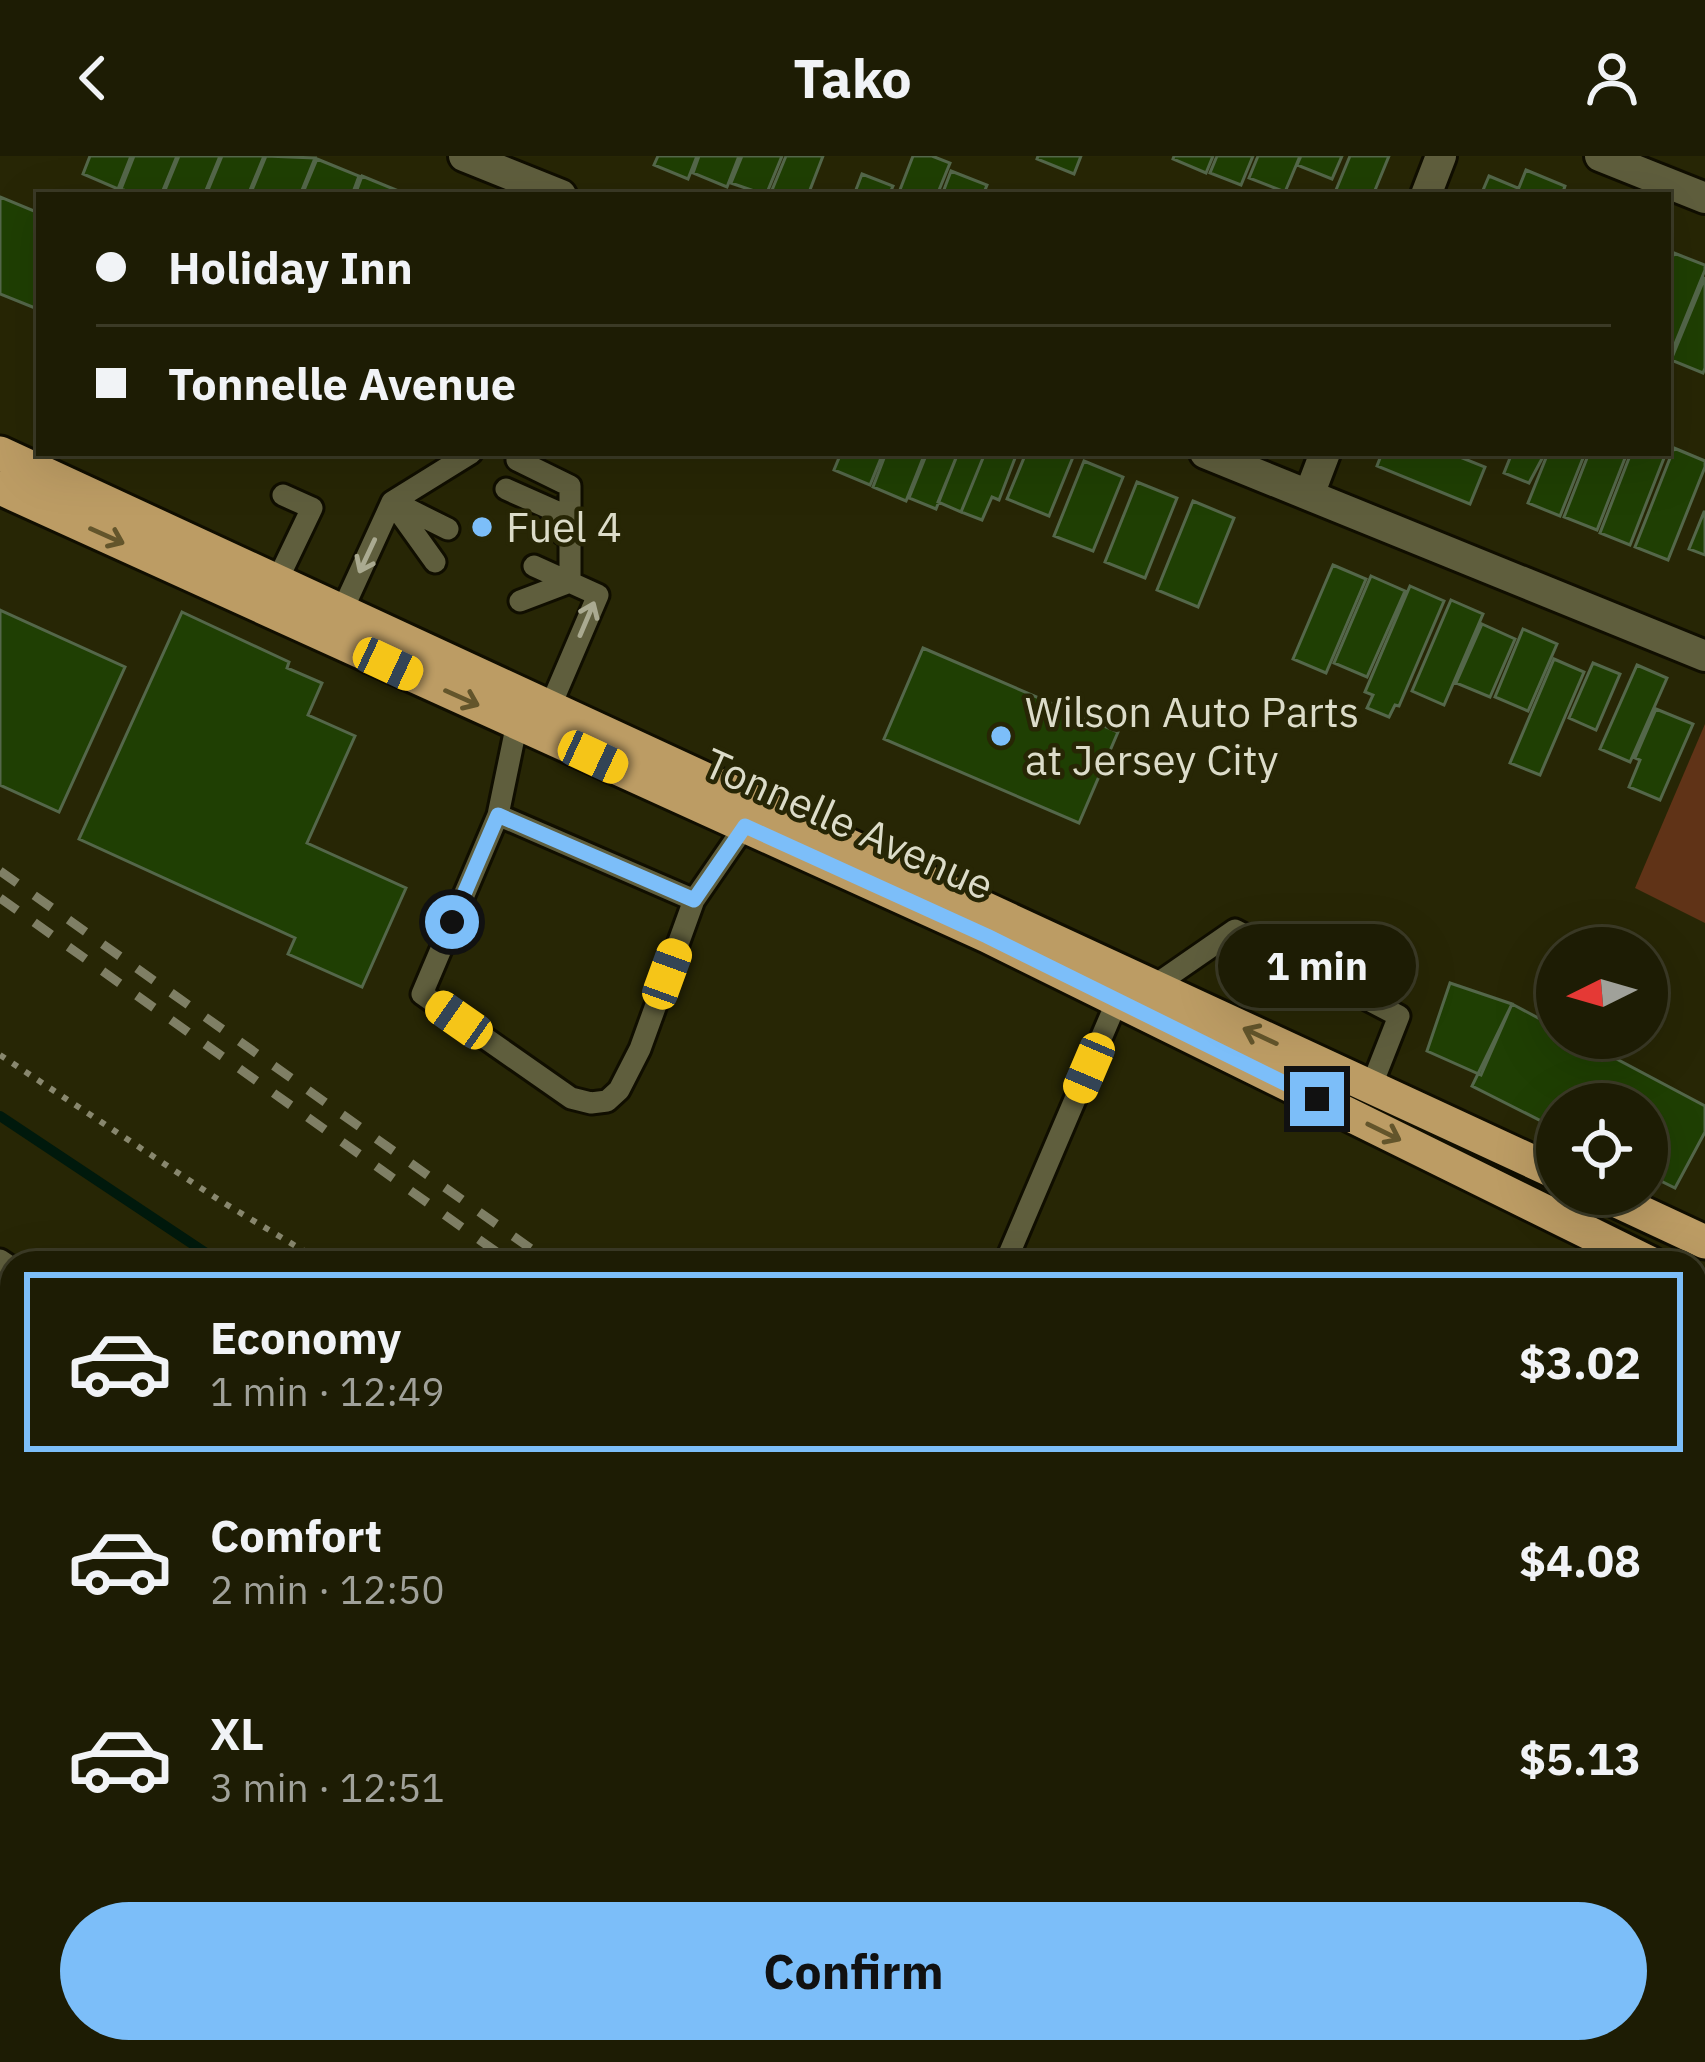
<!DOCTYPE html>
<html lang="en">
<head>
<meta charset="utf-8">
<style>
  :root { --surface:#1d1c04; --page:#2a2913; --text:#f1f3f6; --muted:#a0a19a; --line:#3b3a26; --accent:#7cbef9 }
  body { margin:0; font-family:"IBM Plex Sans",sans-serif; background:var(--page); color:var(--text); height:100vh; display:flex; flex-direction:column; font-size:45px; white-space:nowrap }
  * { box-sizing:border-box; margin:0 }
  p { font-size:39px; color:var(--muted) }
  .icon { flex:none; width:66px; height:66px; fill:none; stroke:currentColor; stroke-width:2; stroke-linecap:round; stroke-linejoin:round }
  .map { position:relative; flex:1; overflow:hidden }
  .side { position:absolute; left:0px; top:1095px; width:1707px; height:813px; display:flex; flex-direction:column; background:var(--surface); border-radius:36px 36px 0 0; box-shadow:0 12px 48px #0002,0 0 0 3px var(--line) }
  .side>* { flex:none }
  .top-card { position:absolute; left:36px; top:36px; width:1635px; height:264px; border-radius:0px; box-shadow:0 12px 48px #0002,0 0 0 3px var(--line); display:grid; align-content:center; height:264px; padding:0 60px; background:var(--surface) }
  .needle { width:78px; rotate:265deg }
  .buttons { position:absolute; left:1536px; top:771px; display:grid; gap:24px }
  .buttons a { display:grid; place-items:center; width:132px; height:132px; border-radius:50%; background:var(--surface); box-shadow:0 12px 48px #0002,0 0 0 3px var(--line); font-size:60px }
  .end { position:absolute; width:54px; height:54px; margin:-27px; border:15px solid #7cbef9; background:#111; box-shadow:0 0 0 6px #111 }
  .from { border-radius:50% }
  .bubble { position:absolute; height:84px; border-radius:42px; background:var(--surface); box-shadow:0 12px 48px #0002,0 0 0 3px var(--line); font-size:39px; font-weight:700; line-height:84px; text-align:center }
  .car { position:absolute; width:36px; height:72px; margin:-36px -18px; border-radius:15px; box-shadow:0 0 9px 3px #0007; background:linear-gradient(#f5c518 24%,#345 0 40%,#f5c518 0 76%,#345 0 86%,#f5c518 0) }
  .top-card b { display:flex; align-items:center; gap:42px; height:114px; font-size:45px }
  .top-card b+b { border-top:3px solid var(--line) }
  .top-card i { width:30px; height:30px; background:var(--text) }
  ul { padding:21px 0 0; list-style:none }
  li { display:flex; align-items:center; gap:36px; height:180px; margin:0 24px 18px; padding:0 36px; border:6px solid transparent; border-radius:0px }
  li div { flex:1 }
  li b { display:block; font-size:45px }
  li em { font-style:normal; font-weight:700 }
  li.selected { border-color:var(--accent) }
  li>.icon { width:108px; height:108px; stroke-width:1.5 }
  .cta { display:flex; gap:24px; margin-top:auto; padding:24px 60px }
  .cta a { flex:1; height:138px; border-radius:72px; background:var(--accent); color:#111; font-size:48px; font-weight:700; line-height:138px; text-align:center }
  header { display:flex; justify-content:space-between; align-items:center; height:156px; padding:0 60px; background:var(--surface); font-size:54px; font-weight:700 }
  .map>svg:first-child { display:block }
</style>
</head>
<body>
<header><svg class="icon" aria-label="back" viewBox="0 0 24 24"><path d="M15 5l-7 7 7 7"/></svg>Tako<svg class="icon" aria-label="person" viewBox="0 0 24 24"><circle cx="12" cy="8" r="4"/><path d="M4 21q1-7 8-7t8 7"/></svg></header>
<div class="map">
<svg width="1705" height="1906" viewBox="0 0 1705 1906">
  <rect width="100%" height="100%" fill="#272605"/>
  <path fill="#603317" d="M1705 568V767L1635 732Z"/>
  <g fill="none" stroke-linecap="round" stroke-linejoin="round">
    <path stroke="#00190c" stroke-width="10" d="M0 960 221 1107
      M1403 1896 1419 1906"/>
  </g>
  <path fill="#1f3f03" stroke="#54674a" stroke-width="3" d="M90 0H131L118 33 83 18Z
    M134 0H177L161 39H136L121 33Z
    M179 0H220L204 39H163Z
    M222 0H264L248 39H206Z
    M266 0 315 2 300 39H250Z
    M658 0H697L688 23 654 9Z
    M699 0H739L727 31 693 17Z
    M742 0H782L766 39 731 27Z
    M786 0H823L808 39H770Z
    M913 0H932L950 7 937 39H898Z
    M1038 0H1081L1074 18 1037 3Z
    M1174 0H1213L1206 17 1173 3Z
    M1217 0H1253L1241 29 1210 17Z
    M1258 0H1300L1285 36 1249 22Z
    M1301 0H1342L1332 23 1297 9Z
    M1350 0H1389L1373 39H1340L1336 34Z
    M317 3 359 20 352 39H302Z
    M1526 14 1565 30 1562 39H1516Z
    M951 15 987 29 983 39H942Z
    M862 18 893 30 889 39H854Z
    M362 20 406 38 405 39H355Z
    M1489 20 1518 32 1515 39H1481Z
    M0 41 39 57V143L35 152 0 138Z
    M1674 97 1705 109V114L1668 205V112Z
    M1705 121V212L1703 217 1671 204Z
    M1674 292 1705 305V311L1668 404 1635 391Z
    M841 297H883L870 329 834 314Z
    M886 297H925L906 345 873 331Z
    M927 297H958L936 353 909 342Z
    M958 297H985L961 356 938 346Z
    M985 297H1017L999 344 992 341 982 364 961 356Z
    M1026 297H1064L1073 301 1049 360 1007 343Z
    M1382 297H1450L1485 311 1470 348 1377 310Z
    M1512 297H1545L1529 327 1504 317Z
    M1548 297H1585L1560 360 1528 347Z
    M1589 297H1627L1597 374 1564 361Z
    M1631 297H1666L1630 389 1600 377Z
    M1084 305 1123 321 1093 395 1054 380Z
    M1137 326 1177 342 1145 422 1105 406Z
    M1193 345 1234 362 1198 451 1157 434Z
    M1704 356H1705V399L1689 393Z
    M1333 409 1366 423 1326 517 1293 503Z
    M1371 420 1405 435 1367 521 1334 507Z
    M1410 430 1444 445 1399 550 1395 549 1389 561 1367 552 1373 539 1365 536Z
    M1451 444 1483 458 1444 549 1412 535Z
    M0 454 125 511 59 656 0 629Z
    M182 456 289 506 287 512 322 527 308 559 355 580 307 687 406 732 362 831 288 798 295 782 79 683Z
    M1482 468 1515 483 1490 541 1456 527Z
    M1523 473 1557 488 1528 555 1495 541Z
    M923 492 1118 576 1079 667 884 583Z
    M1554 503 1584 516 1540 619 1510 607Z
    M1593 507 1620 518 1596 574 1569 562Z
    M1637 509 1667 522 1630 606 1600 593Z
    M1656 553 1693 568 1660 644 1629 631 1640 604 1635 602Z
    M1450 827 1512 848 1481 919 1427 895Z
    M1512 848 1557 872V882H1577L1705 950V976L1675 1032 1647 1018V948H1557V973L1472 930Z"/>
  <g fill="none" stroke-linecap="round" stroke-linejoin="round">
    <defs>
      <path id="service" d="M517 304 570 330V426
        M506 333 560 357 563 378
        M392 346 435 406
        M398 348 448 373
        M534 410 598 439 550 551
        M277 425 312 352 283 339
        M520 445 570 426
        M342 455 392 346 471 297
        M517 567 498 659 422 838 571 942 591 947 607 945 619 934 640 893 694 744 745 670
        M498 659 694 744
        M1154 830 1235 774 1399 860 1371 931
        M0 1104 12 1112
        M1006 1105 1117 845
        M0 1426 12 1434
        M0 1572 12 1581
        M0 1780 12 1787
        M515 1896 529 1906
        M807 1896 821 1906
        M1068 1896 1082 1906
        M1180 1896 1194 1906
        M389 1906 396 1896"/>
      <path id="minor" d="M464 0 561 39
        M1600 0 1705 42
        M1426 39 1441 0
        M1205 297 1705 500
        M1309 339 1325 297"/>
      <path id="trunk" d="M0 297 1557 1017
        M0 332 987 780 1650 1107
        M1602 1038 1705 1086
        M1695 1129 1705 1134"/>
    </defs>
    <use href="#service" stroke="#100e00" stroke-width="27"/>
    <use href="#minor" stroke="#100e00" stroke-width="36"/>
    <use href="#trunk" stroke="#100e00" stroke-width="39"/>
    <path stroke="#88876e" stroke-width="6" stroke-dasharray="6 9" stroke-linecap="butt" d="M0 899 219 1044 324 1107
      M1511 1896 1526 1906"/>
    <use href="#service" stroke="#5f5e3d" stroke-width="21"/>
    <use href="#minor" stroke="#5f5e3d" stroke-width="30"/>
    <use href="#trunk" stroke="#bc9c64" stroke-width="33"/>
    <path stroke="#7f7f65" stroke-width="9" stroke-dasharray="21 21" stroke-linecap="butt" d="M0 715 551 1107
      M0 742 512 1107
      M1620 1896 1634 1906
      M1658 1896 1673 1906"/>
  </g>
  <defs><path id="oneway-shaft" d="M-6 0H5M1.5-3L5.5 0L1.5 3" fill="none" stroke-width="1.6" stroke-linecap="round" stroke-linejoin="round" transform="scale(3)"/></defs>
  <g stroke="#63552b">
    <use href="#oneway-shaft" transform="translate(107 380) rotate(24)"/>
    <use href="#oneway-shaft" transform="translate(462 542) rotate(24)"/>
    <use href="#oneway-shaft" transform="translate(1260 880) rotate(-155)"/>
    <use href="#oneway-shaft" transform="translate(1384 976) rotate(26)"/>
  </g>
  <g stroke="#aaaa91">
    <use href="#oneway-shaft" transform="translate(367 400) rotate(115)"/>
    <use href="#oneway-shaft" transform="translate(587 463) rotate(-67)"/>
  </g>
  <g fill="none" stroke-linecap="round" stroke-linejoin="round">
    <path stroke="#7cbef9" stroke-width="15" d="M452 766 498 659 694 744 745 670 987 780 1317 943"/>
  </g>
  <g fill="#7cbef9" stroke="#272605" stroke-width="4.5">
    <circle cx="482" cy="371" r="12"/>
    <circle cx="1001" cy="580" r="12"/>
  </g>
  <g text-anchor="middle" stroke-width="9" stroke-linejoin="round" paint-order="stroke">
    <g font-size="42" fill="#dcdcc9" stroke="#272605" text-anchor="start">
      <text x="506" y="386">Fuel 4</text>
      <text x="1025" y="571">Wilson Auto Parts<tspan x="1025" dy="48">at Jersey City</tspan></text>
    </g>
    <g font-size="42" fill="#dcdcc9" stroke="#272605">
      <text transform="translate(849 668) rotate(24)" y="15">Tonnelle Avenue</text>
    </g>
  </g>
</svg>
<div class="buttons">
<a><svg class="needle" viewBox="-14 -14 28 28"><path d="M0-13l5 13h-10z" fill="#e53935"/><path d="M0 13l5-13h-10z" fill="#a0a19a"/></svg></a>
<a><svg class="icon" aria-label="locate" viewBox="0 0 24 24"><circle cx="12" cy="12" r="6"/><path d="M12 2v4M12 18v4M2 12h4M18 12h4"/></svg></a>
</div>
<i class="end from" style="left:452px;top:766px"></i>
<i class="end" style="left:1317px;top:943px"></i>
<div class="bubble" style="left:1218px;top:768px;width:198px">1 min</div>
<i class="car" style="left:388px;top:508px;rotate:115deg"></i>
<i class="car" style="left:593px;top:601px;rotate:115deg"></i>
<i class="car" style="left:667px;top:818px;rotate:20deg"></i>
<i class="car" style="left:459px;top:864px;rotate:305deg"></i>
<i class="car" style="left:1089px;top:912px;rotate:203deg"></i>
<div class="top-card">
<b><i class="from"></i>Holiday Inn</b>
<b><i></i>Tonnelle Avenue</b>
</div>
<section class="side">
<ul>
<li class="selected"><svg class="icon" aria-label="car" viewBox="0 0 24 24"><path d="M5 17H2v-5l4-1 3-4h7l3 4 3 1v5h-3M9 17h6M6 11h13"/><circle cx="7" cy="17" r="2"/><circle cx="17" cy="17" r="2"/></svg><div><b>Economy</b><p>1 min · 12:49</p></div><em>$3.02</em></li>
<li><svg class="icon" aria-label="car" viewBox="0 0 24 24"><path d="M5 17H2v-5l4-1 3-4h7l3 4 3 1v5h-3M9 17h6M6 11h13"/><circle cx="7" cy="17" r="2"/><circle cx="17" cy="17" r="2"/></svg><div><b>Comfort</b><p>2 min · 12:50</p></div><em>$4.08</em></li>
<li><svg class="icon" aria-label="car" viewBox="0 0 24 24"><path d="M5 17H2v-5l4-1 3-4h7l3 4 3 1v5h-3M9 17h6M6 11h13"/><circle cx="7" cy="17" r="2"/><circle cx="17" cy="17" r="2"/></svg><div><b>XL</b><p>3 min · 12:51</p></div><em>$5.13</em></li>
</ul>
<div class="cta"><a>Confirm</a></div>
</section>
</div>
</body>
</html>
